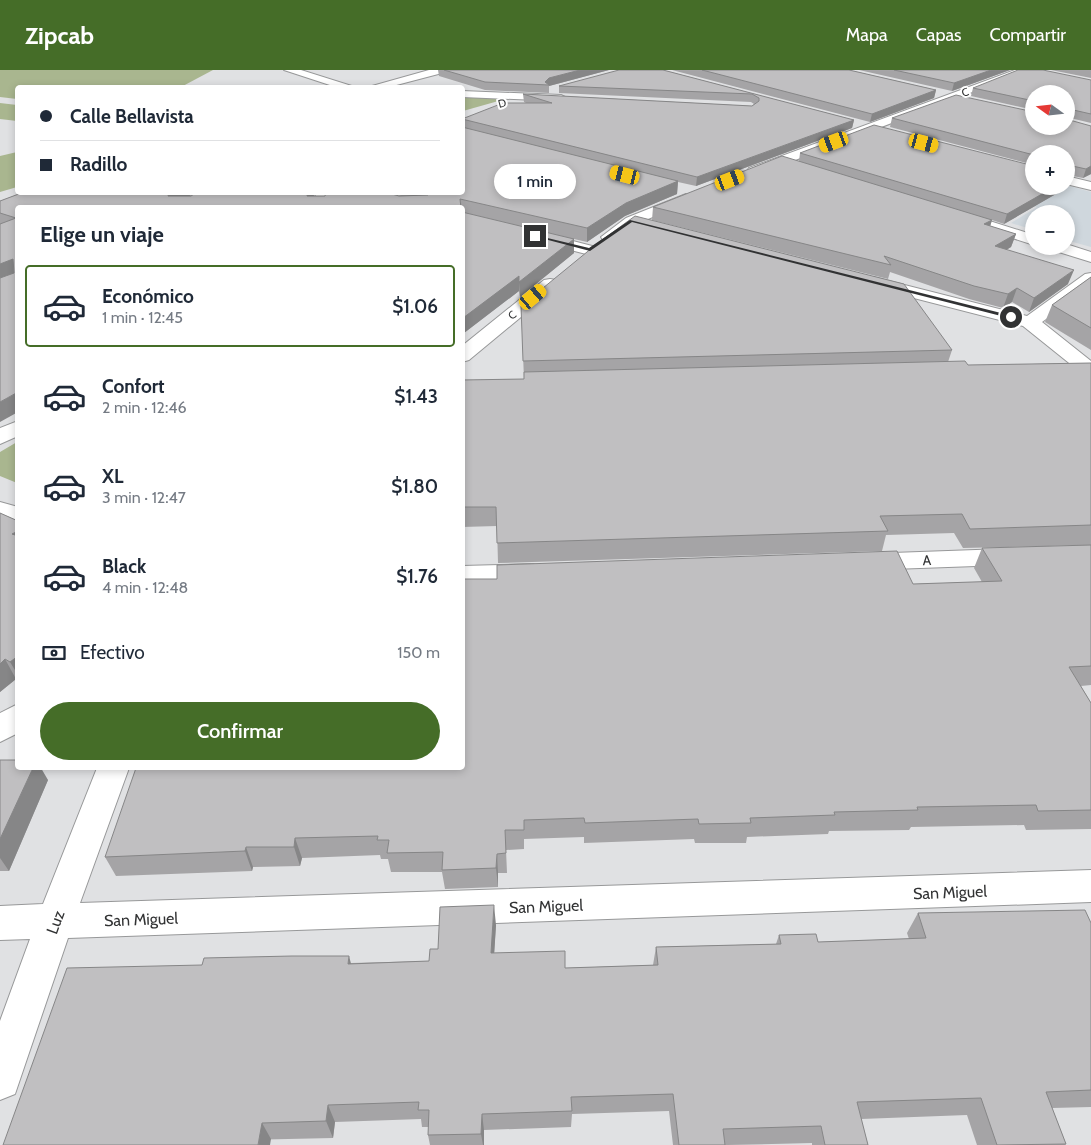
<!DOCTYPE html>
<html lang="es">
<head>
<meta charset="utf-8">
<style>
  :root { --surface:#fff; --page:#f2f2f3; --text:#1f2937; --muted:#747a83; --line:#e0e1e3; --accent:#456d28 }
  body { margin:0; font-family:Cabin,sans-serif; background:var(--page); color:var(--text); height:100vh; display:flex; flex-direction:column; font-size:19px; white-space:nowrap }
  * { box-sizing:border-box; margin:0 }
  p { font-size:16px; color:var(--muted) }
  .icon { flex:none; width:28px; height:28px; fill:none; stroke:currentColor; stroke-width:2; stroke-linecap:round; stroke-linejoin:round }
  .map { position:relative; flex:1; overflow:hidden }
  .panel { position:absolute; left:15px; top:135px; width:450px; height:565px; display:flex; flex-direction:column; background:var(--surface); border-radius:5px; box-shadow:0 2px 8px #0003 }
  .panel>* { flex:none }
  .banner { position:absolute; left:15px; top:15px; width:450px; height:110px; border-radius:5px; box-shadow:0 2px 8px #0003; display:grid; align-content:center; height:110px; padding:0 25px; background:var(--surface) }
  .needle { width:32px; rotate:285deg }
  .tools { position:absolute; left:1025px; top:15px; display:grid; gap:10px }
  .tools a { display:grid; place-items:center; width:50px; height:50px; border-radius:50%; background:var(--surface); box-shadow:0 2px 8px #0003; font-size:25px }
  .end { position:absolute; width:22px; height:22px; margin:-11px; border:6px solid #313233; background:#fff; box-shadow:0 0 0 2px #fff }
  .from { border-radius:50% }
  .bubble { position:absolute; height:35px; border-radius:18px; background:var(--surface); box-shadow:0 2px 8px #0003; font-size:16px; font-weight:600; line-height:35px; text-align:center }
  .car { position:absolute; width:15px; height:30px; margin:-15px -8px; border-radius:6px; box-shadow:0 0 4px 1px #0007; background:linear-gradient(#f5c518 24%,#345 0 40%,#f5c518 0 76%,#345 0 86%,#f5c518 0) }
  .banner b { display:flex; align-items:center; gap:18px; height:48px; font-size:19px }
  .banner b+b { border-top:1px solid var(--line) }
  .banner i { width:12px; height:12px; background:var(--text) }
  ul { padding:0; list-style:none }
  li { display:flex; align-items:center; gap:15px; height:82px; margin:0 10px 8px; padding:0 15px; border:2px solid transparent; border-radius:5px }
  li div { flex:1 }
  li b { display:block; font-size:19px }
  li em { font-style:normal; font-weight:600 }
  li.active { border-color:var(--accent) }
  li>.icon { width:45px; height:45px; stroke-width:1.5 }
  h2 { padding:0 25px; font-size:22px; line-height:60px }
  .pay { display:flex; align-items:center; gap:12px; height:55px; padding:0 25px; font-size:19px }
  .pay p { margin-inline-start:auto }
  .primary-button { display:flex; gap:10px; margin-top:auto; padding:10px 25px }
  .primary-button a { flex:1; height:58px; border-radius:30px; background:var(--accent); color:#fff; font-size:20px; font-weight:600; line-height:58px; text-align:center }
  header { display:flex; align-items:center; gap:30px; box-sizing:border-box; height:70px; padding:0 25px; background:var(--accent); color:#fff }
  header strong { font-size:24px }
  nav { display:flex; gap:28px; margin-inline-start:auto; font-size:18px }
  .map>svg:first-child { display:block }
</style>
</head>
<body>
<header>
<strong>Zipcab</strong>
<nav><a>Mapa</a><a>Capas</a><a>Compartir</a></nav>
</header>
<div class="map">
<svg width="1091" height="1075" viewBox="0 0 1091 1075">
  <rect width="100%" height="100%" fill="#e0e1e3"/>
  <path fill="#cfd7dd" d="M842 81 1034 116 1066 115 1091 122V177L1066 170V144H1034V160L1011 153 1037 137Z"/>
  <path fill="#a9b68f" d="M0 0H213L181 17 18 18 17 29 0 27Z
    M462 27 509 28 463 41Z
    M0 33 17 35V51L0 49Z
    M17 82V117L0 122V86Z
    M17 372V413L0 406V382Z"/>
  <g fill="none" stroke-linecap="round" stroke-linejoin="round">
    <defs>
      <path id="minor" d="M284 0H301L358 18H339Z
        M429 0H447L446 2 385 18H365Z
        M1015 0H1030L759 104 754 105 747 101 749 98Z
        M462 21 561 25 567 28 561 31 462 27Z
        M1066 106 1091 112V120L1066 114Z
        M317 122H331L326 138H311Z
        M686 124 693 128 691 131 636 154 615 170H603L601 167 626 148Z
        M980 148 1034 165V175L975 156 972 153Z
        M538 162 596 177 598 180 590 185 532 170 530 167 532 164Z
        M1066 174 1091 182V192L1049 179 1047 176H1066Z
        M1091 203V216L1042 252 1091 291V307L1084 305 1023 256 867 216 864 212 867 208 873 207 1027 246 1085 204Z
        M550 209 556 210 559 214 556 218 469 290 462 292V276L544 210Z
        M18 351V366L0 374V358Z
        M0 432 18 437V453L0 448Z
        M1091 476V492L864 500 855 498 851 492 855 486 864 484Z
        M533 494 542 497 546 503 542 509 533 512 462 514V496Z
        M18 634V663L0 672V643Z
        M97 698H129L80 833 1091 800V832L68 868 15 1024 0 1030V951L30 869 0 870V836L43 834Z"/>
    </defs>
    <use href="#minor" stroke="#979899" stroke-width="2"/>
    <use href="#minor" fill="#fff" fill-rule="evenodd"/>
  </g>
  <path fill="#a5a4a6" d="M438 0H609L549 16V23L485 20 439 6Z
    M663 0 854 50 852 58 696 116 678 112 677 124 625 146 587 172 574 169V183L520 227 519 221 464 263V259L462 260V138H18L0 352V131L24 122H196L190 126H401L388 122H462V49L526 33 524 32 523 24 752 36 754 34 751 32 559 23V16Z
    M672 0H849L936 20 934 28 870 52Z
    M859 0H1010L952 21Z
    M1051 0H1091V8Z
    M1091 10V53L1066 47 1034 24V40L971 26 973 18Z
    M892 48 1091 56V104L1083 108 1068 105V117L1004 154 992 150 990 156 1016 164 1011 177 1006 180 1068 214 1029 242 1012 232 1003 238 969 229 890 202 888 209 652 150 653 137 799 91 800 83 1034 116 1066 84H1034V95L890 57Z
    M1091 207V280L1045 252 1052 235Z
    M521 236 952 280 948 292 968 295 1091 293V615L1081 616 1091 633V759L1026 760 1024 755 911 757 909 760 829 761 828 764 747 767 746 773H695L694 769 584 773V767L524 769V779L506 780 507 803H498V817L445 819 442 802H391L388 789H381L380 785 302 788 300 796 253 797 252 801 116 806 105 787 913 514 982 512 974 498 982 478 1091 475 963 478 954 463 886 465 882 481 498 493 497 456 462 457V310L524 309Z
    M0 443 18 451V609H16L0 622Z
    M0 690 48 710 9 801H0Z
    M918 843 1091 853V1037L1052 1038 1066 1074 1065 1075H977L967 1045 861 1049 868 1075H812V1073L727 1075H673L669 1041 572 1044 571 1057 484 1060V1075H430L428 1065 429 1057H422L421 1049 335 1052 333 1068 3 1075 351 893 429 891 438 879 496 855 494 883 565 898 653 895 656 877 776 874 779 865 818 872 909 869 907 863Z"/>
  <path fill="#868687" d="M580 0H609L549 16V15L545 12 549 8Z
    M991 0H1010L952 21 954 13Z
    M936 20 934 28 870 52 872 44Z
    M854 50 852 58 696 116 697 107Z
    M1091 96V104L1083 108 1086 99Z
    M1072 107 1068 117 1004 154 1007 144 1056 116H1066V110Z
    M678 111 677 124 625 146 587 172V158L626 133Z
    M170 122H196L172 136 168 126 169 123Z
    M308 122H315L310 138 307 126Z
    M992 150 988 163 984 154Z
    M1016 164 1011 177 990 190 995 176Z
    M574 169V183L520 227 519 212Z
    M13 189 18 204 0 210V194Z
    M1074 200 1068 214 1029 242 1034 228Z
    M519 206V221L464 263V259L462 260V244Z
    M1017 218 1012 232 1003 238 1008 224Z
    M18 322V342L0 352V332Z
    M18 461V475L12 464Z
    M18 586V605L10 592Z
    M5 589 16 609 0 622V594Z
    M33 698H41L48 710 9 801 0 788V769Z
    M295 768 302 788 300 796 294 777Z
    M246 777 253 797 252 801 245 781Z
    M497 784 498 803V817L496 798Z
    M494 835 496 855 493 903 491 883Z
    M349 886 354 905 348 894Z
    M328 1035 335 1052 333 1068 326 1051Z
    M482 1044 484 1060V1075H483L481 1064Z
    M262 1053 271 1069 270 1075H258Z"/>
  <path fill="#c0bfc1" stroke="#868687" d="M444 0H580L549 8 545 12 549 15 485 12Z
    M619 0H663L854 50 697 107 462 49 503 33H552L523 24 752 36 759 31V28L752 24 559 16Z
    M702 0H849L936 20 872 44Z
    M894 0H991L954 13Z
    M1018 0H1043L1091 10V44L1069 39 1066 46V24H1034V31L973 18Z
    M956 25 1034 42V56H1066V49L1091 56V96L1086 99 1068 95 1067 105 1072 107 1066 110V84H1034V85L892 48Z
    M874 55 1034 96V116H1056L1007 144 800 83Z
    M462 57 678 111 626 133 587 158 460 129 461 138H18V322L0 332V208L14 203 13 189 0 194V154L16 148 0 143V131L24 122H170L169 123 168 126H191L197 122H308L307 126H325L326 122H385L399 126 428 125 426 122H462Z
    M782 86 992 150 984 154 1016 164 995 176 1074 200 1034 228 1017 218 1008 224 974 216 884 186 891 195 653 137Z
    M462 142 574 169 519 212V206L463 248 464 243 462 244Z
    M635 146 904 214 952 280 523 291 521 236 598 173Z
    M1091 207V258L1052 235Z
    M965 291 968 295 1091 293V455L970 459 962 444 880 446 888 461 497 473 496 437H462V310L524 309V302Z
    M0 443 18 451V461L12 464 18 466V586L10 592 5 589 0 594Z
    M1091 475V596L1069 597 1091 633V740L1038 741 1036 735 917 737 918 740 834 742 835 745 750 748 751 753 699 754 698 749 585 753 584 748 524 750V760H505L506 783 497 784 496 798 442 800 443 782 387 783 389 770H377L378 766 295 768 294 777H246L245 781 105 787 136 698H462V509H497V495L897 481 913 514 1002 511 982 478Z
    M0 690H18V698H33L0 769Z
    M494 835 491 883 565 881V898L658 895 656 877 781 874 779 865 816 864 818 872 926 868 918 843 1085 840 1091 853V1020L1046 1022 1066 1074 997 1075 981 1028 857 1032 868 1075H825L821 1056 723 1059 725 1075H679L673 1024 571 1027 572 1041 482 1044 481 1064 428 1065 429 1040H418L419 1032 328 1035 326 1051 262 1053 258 1075H3L67 898 202 895 204 888 292 886H349L348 894 429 891 430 879H438L440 837Z"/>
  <path fill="#313233" d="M630 150 1013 246 1014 247 1009 248 632 152 590 181 533 166 535 165 589 178Z"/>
  <g text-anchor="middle" stroke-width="4" stroke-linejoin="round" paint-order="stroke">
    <g font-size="11" fill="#313233" stroke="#fff">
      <text transform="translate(965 22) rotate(-20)" y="4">C</text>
      <text transform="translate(502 33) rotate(-15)" y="4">D</text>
      <text transform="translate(512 245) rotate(-40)" y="4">C</text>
    </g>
    <g font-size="14" fill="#313233" stroke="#fff">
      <text transform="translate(927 490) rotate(-2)" y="5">A</text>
    </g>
    <g font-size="16" fill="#313233" stroke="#fff">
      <text transform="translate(950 822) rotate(-2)" y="6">San Miguel</text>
      <text transform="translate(546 836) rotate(-2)" y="6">San Miguel</text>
      <text transform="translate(141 849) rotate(-2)" y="6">San Miguel</text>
      <text transform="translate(55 852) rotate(-70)" y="6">Luz</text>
    </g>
  </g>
</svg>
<div class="tools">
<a><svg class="needle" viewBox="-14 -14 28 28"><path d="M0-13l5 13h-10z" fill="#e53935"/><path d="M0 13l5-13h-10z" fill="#747a83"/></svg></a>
<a>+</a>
<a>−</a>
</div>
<i class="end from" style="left:1011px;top:247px"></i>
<i class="end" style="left:535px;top:166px"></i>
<div class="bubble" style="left:494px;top:94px;width:82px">1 min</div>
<i class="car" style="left:834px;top:72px;rotate:250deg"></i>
<i class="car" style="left:924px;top:73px;rotate:105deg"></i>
<i class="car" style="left:625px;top:105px;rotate:284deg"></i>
<i class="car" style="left:730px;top:110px;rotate:69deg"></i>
<i class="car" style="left:533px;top:227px;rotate:50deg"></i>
<div class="banner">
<b><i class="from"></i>Calle Bellavista</b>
<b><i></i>Radillo</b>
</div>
<section class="panel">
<h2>Elige un viaje</h2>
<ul>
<li class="active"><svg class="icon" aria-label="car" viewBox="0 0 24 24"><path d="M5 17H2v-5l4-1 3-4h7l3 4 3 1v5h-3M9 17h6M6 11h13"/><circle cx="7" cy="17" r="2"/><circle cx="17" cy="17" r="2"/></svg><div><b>Económico</b><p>1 min · 12:45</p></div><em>$1.06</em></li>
<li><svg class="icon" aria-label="car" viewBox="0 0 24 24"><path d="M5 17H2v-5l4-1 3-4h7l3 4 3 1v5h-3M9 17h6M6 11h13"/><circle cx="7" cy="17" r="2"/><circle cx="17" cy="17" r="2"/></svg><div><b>Confort</b><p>2 min · 12:46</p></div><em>$1.43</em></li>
<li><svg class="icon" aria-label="car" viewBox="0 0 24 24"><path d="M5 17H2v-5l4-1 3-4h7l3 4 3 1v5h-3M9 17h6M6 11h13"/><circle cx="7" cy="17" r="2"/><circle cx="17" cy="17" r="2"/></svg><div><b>XL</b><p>3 min · 12:47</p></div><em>$1.80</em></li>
<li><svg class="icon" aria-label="car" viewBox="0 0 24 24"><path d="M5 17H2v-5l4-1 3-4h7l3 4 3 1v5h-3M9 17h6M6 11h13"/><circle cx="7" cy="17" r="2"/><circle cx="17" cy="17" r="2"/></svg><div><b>Black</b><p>4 min · 12:48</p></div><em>$1.76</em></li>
</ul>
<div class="pay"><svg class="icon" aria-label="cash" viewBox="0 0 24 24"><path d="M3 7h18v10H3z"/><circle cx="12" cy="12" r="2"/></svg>Efectivo<p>150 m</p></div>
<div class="primary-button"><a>Confirmar</a></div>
</section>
</div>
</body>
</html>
